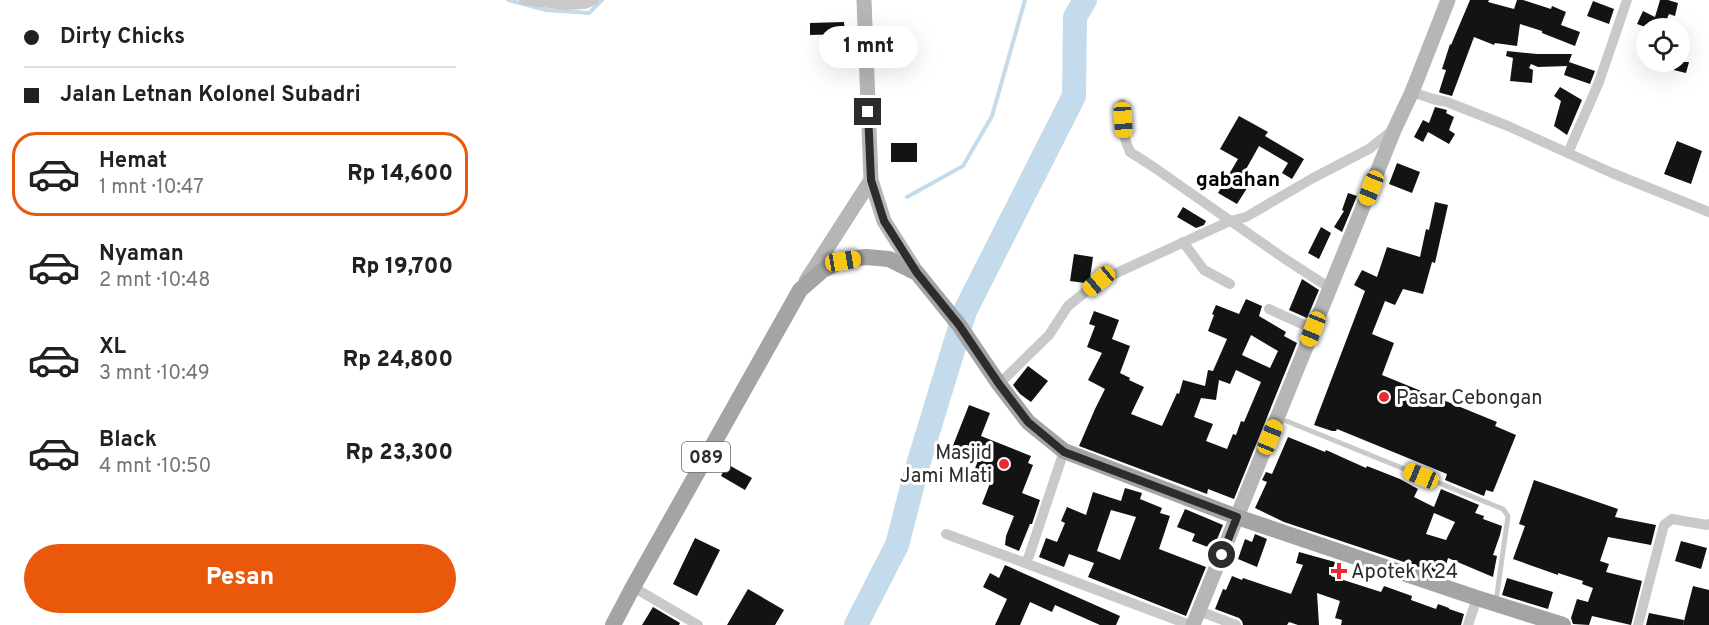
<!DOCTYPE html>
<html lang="id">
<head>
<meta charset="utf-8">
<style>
  :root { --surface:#fff; --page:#f2f2f2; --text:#202124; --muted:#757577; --line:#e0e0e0; --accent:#ea580c }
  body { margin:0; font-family:Overpass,sans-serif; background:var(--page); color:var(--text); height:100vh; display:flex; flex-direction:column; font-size:22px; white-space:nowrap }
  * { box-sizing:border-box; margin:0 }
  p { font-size:20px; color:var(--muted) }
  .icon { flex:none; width:33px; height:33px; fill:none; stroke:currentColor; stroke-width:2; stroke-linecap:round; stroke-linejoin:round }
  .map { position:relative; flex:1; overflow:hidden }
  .details { display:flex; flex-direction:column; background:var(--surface); width:480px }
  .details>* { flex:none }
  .banner { display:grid; align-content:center; height:132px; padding:0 24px; background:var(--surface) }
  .controls { position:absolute; left:1156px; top:18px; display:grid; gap:12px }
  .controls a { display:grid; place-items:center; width:54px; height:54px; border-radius:50%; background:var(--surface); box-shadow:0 6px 24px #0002; font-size:30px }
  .end { position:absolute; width:27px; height:27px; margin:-14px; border:8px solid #2c2c2c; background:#fff; box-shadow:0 0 0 3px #fff }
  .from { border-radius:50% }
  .bubble { position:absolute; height:42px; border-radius:21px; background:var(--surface); box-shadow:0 6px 24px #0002; font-size:20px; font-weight:800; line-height:42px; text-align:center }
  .car { position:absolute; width:18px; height:36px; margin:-18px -9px; border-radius:8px; box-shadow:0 0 4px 2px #0007; background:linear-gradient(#f5c518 24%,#345 0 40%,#f5c518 0 76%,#345 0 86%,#f5c518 0) }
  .banner b { display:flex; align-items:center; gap:21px; height:57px; font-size:22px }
  .banner b+b { border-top:2px solid var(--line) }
  .banner i { width:15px; height:15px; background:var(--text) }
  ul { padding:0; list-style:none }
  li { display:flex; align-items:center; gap:18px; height:84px; margin:0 12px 9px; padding:0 12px; border:3px solid transparent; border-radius:24px }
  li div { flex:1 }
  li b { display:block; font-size:22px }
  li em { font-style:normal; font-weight:800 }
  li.selected { border-color:var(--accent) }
  li>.icon { width:54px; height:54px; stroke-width:1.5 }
  .primary-button { display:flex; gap:12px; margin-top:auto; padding:12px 24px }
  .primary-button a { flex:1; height:69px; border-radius:36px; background:var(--accent); color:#fff; font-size:24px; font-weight:800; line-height:69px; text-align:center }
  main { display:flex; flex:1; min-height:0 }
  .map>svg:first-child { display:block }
</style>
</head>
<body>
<main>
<section class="details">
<div class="banner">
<b><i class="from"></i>Dirty Chicks</b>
<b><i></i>Jalan Letnan Kolonel Subadri</b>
</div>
<ul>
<li class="selected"><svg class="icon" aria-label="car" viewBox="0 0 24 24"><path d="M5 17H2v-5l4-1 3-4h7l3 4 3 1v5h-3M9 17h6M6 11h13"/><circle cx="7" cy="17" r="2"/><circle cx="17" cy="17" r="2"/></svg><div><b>Hemat</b><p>1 mnt · 10:47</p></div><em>Rp 14,600</em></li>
<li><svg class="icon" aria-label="car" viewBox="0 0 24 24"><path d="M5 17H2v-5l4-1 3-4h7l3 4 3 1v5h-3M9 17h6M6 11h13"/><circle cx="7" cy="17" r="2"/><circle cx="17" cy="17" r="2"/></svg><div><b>Nyaman</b><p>2 mnt · 10:48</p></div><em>Rp 19,700</em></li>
<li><svg class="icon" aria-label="car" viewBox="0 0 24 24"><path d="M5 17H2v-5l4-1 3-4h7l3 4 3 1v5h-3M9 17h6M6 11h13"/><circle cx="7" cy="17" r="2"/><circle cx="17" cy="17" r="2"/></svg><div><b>XL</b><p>3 mnt · 10:49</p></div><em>Rp 24,800</em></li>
<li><svg class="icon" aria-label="car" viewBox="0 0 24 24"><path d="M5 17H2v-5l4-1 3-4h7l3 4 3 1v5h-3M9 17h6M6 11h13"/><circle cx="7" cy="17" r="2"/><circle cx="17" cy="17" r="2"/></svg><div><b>Black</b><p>4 mnt · 10:50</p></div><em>Rp 23,300</em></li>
</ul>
<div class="primary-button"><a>Pesan</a></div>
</section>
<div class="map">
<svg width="1229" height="625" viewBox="0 0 1229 625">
  <rect width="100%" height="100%" fill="#fff"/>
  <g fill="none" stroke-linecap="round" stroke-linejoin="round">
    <path stroke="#c4dbeb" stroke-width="4" d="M28 0 66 10 109 13 122 0
      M427 197 483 166 512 116 545 0"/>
    <path stroke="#c4dbeb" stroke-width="24" d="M376 625 417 545 437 468 485 311 594 96 595 17 605 0"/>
  </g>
  <path fill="#131313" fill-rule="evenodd" d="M990 0H1009L1008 2 1034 9 1037 0H1043L1071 9 1072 6 1086 12 1081 25 1100 32 1095 46 1062 33V31L1040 24 1037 46 1015 43 1014 45 994 37 972 96 961 93 959 92 966 70 962 69 970 44 971 45Z
    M1180 0H1188L1198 3 1195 16 1189 14 1183 28H1168L1157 24 1163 11 1175 17Z
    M1113 1 1134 9 1129 24 1107 16Z
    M364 22 365 34 330 35V23Z
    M1027 51 1057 54H1092L1089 62 1115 71 1110 84 1084 75 1087 66 1058 67 1051 64 1049 68 1053 70 1052 83 1030 81 1033 58 1026 56Z
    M1174 62H1209L1206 73 1173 65Z
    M1080 87 1102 100 1087 135 1074 126 1081 101 1074 96Z
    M955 107 967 110 966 113 974 117 969 130 975 134 969 144 948 132 943 142 934 137 943 120 949 123Z
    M759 116 788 132 785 136 824 159 812 179 802 173 808 163 779 146 760 180 769 185 757 204 738 193 758 159 740 149Z
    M1197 141 1222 151 1211 184 1184 174Z
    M411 143H437V162H411Z
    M917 163 940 172 932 193 909 184Z
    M868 193 877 196 862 232 854 227 864 211 862 210Z
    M955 202 968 205 955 263 952 262 943 294 923 289 915 305 905 301 892 334 914 343 902 375 1017 422 1015 426 1036 435 1013 492 1006 490 1004 496 965 480 967 474 857 429 856 431H852L834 425 885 291 874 285 882 270 897 277 907 247 940 257 946 229 949 230Z
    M703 207 726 221 724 225 716 228 697 217Z
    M841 227 851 233 839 259 828 253Z
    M594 254 613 257 610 278 605 283 590 281Z
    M822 279 839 290 827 318 809 310Z
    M766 299 782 306 779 316 806 332 804 336 817 343 754 499 728 489 727 494 599 446 615 409 625 389 608 380 622 353 607 347 615 326 609 324 614 311 639 320 632 339 650 346 640 373 650 378 649 380 664 387 651 414 682 426 697 393 699 394 703 380 725 386 728 370 733 371 747 339 728 331 734 315 732 314 736 305 759 314ZM771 335 798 351 790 368 762 355ZM756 370 781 382 764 422 761 421 756 435 753 434 747 449 726 441 733 424 714 417 721 398 736 400 739 380 750 384Z
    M548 366 568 381 551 402 540 394 533 385Z
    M489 405 510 413 501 436 551 456 548 463 553 465 542 493 560 500 552 524H550L539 551 525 545 526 536 534 516 502 504 512 478 494 471 499 458 472 448Z
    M808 437 845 452 846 450 886 468 887 466 920 479 938 489 934 497 954 507 961 489 999 505 995 513 1004 516 1003 519 1022 526 1020 535 1013 555 1017 556 1013 577 968 558 963 575 804 522 775 508 787 482 782 480 786 472 792 474ZM954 513 975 522 966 540 946 534Z
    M247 464 272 478 265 490 241 476Z
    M1054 480 1138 509 1135 517 1176 525 1171 545 1128 537 1120 561 1129 564 1126 572 1162 581 1151 625 1112 616 1109 625 1093 624 1091 618 1097 599 1108 602 1113 588 1102 584 1103 581 1078 573V575L1033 559 1045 526 1039 524Z
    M645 488 662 493 660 499 682 508 680 513 690 516 679 549 726 567 706 616 608 577 614 563 589 554 584 567 559 557 566 538 577 542 585 523 581 521 587 507 606 515 613 492 641 501ZM631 510 656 517 640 560 617 551Z
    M705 509 743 525 733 549 712 541 715 534 697 527Z
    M775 534 787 539 777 567 758 559 765 539 772 542Z
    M215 538 240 550 217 596 193 584Z
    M1201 541 1227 548 1221 569 1195 561Z
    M819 552 855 562 851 576 901 592 904 586 932 596 931 600 956 609 958 604 969 608V609L984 614 981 625H861L862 620 855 618 860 601 837 593 839 625H818L809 622 807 625H763L762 621 759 618 735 609 743 589 746 590 752 576 762 580 763 578 811 594 823 565 816 563Z
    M525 565 640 616 636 625H620L575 605 572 612 550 602 540 625H515L527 599 503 587 510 573 519 578Z
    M1027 578 1073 592 1068 609 1022 595Z
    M1213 586 1229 590V625H1166L1169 613 1204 620 1203 625Z
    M268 589 304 610 295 625H247Z
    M173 607 200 623 199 625H162Z"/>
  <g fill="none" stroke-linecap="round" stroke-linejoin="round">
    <path stroke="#c9c9c9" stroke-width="5" d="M799 418 1023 509 1028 516 1016 601"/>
    <path stroke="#c9c9c9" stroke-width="10" d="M44 0 86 5 105 4 114 0
      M932 92 953 99 967 102 1028 126 1132 173 1229 212
      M642 104 644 136 650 152 672 166 805 259 850 288
      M1088 153 1119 82 1147 0
      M703 242 724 270 750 284
      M789 309 833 329
      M519 384 569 335 588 306 619 281 750 221 766 217 833 178 889 149 913 130
      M584 451 549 556 545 563 710 625
      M466 534 545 563
      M153 587 218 625
      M719 611 756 625
      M988 625 997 598
      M1158 625 1184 525 1192 519 1227 525 1229 524"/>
    <path stroke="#b6b6b6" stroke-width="15" d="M384 0 391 180 404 221 437 273
      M326 281 391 180
      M713 625 915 128 932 92 968 0"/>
    <path stroke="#a4a4a4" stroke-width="16" d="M133 625 153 587 320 290 343 270 363 260 386 257 409 259 437 273 479 325 519 384 548 422 584 451 757 517 997 598 1083 625"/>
  </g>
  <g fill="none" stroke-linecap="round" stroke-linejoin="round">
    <path stroke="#2c2c2c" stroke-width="8" d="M388 112 391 180 404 221 437 273 479 325 519 384 548 422 584 452 757 517 742 555"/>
  </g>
  <g fill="#e82a32" stroke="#fff" stroke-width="2">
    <circle cx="904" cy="397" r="6"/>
    <circle cx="524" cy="464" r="6"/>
    <path d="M856 562h6v6h6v6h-6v6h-6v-6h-6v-6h6z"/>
  </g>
  <g text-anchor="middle" stroke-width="6" stroke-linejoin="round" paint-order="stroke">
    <rect fill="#fff" stroke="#6b6b6b" stroke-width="1.5" x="202" y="442" width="48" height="30" rx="4.5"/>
    <g font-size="18" font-weight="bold" fill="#2c2c2c">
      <text x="226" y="463">089</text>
    </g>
    <g font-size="20" fill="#2c2c2c" stroke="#fff" text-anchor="start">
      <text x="916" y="404">Pasar Cebongan</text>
      <text x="512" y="459" text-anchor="end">Masjid<tspan x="512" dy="23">Jami Mlati</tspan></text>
      <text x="871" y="578">Apotek K24</text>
    </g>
    <g font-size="21" font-weight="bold" fill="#000" stroke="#fff">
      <text x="758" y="186">gabahan</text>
    </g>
  </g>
</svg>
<div class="controls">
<a><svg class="icon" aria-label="locate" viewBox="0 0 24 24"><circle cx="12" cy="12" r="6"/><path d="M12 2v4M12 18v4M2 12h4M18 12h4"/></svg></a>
</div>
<i class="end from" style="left:742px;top:555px"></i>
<i class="end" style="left:388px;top:112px"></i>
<div class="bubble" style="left:339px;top:26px;width:99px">1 mnt</div>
<i class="car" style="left:643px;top:120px;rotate:176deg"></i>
<i class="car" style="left:891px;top:188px;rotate:202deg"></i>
<i class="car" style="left:363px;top:261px;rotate:81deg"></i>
<i class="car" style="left:619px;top:281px;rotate:230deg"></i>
<i class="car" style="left:833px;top:329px;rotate:202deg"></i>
<i class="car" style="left:790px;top:437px;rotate:22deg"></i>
<i class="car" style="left:941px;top:476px;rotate:292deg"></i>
</div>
</main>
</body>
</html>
